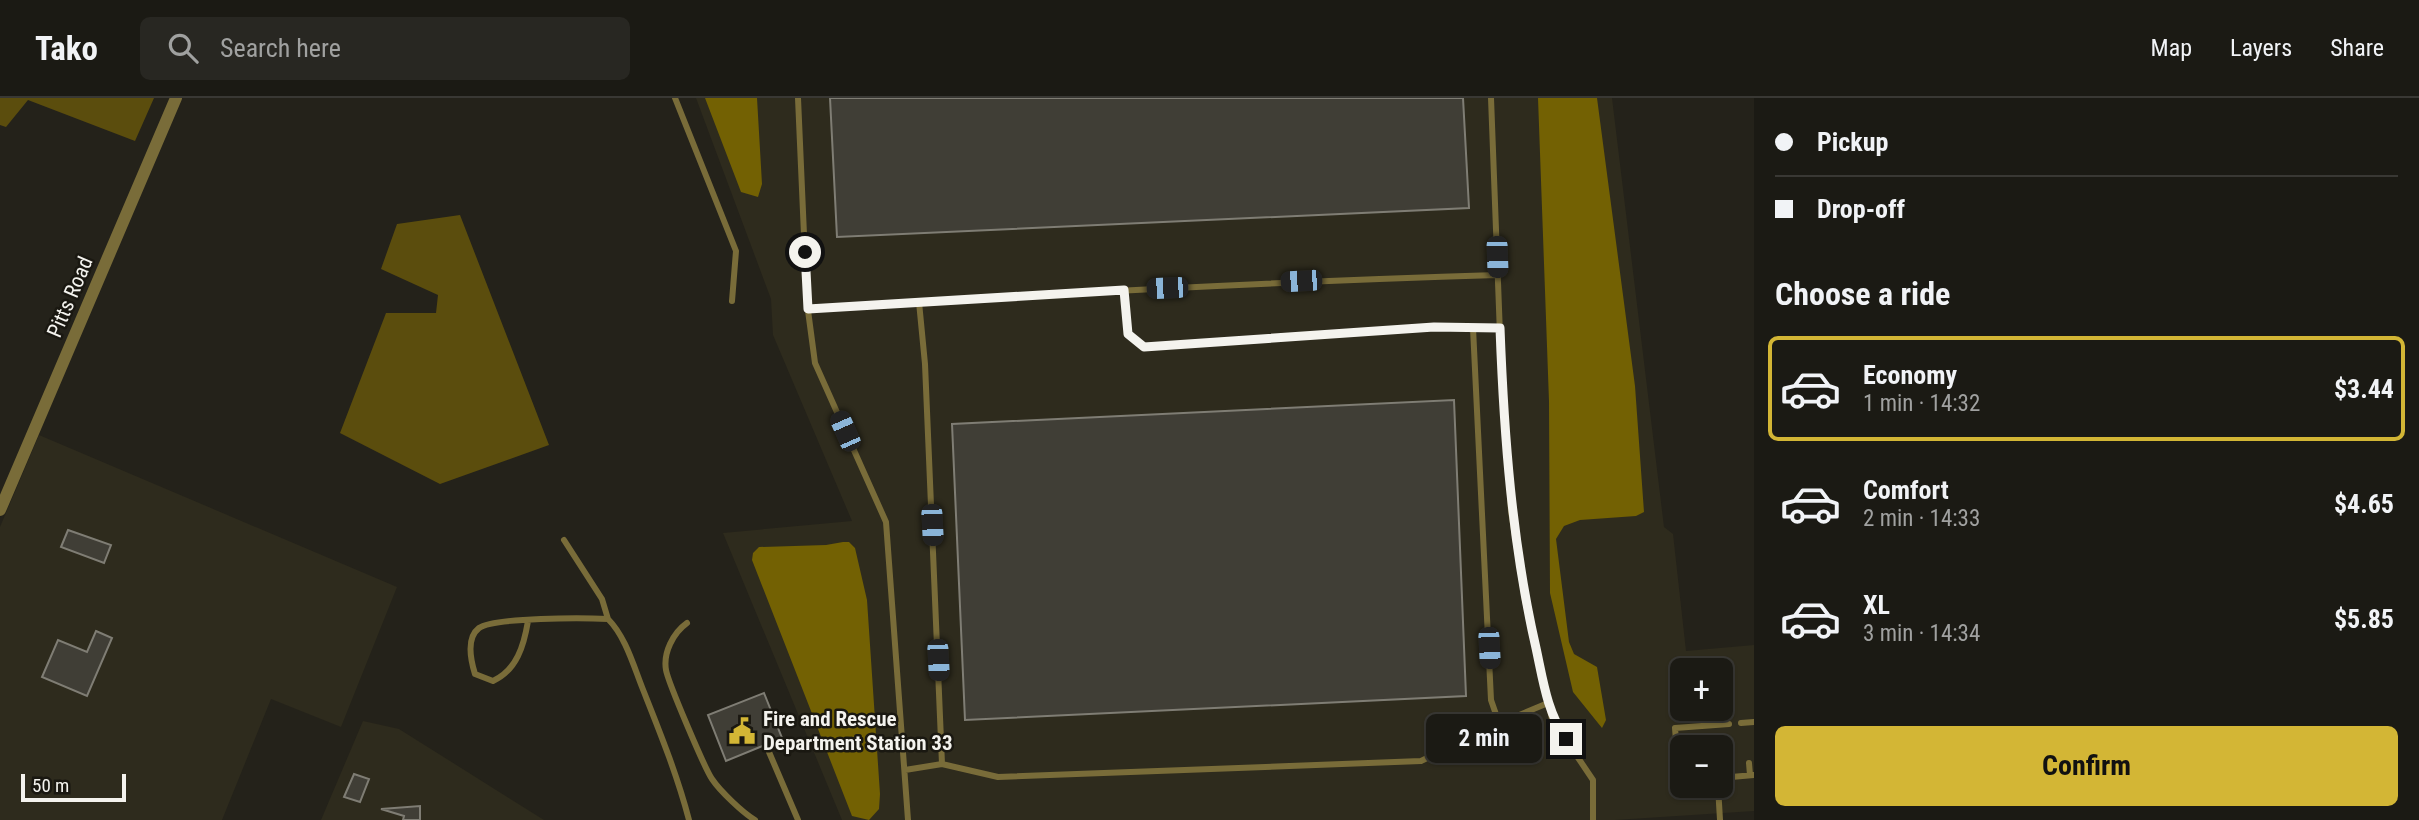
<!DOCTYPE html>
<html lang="en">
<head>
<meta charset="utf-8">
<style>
  :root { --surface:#1b1a14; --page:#282722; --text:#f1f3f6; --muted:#a0a1a0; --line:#393834; --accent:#d3b635 }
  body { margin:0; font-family:"Roboto Condensed",sans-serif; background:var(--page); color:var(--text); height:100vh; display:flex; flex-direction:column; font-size:26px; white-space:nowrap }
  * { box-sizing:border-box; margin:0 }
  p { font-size:23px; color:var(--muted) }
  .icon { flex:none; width:38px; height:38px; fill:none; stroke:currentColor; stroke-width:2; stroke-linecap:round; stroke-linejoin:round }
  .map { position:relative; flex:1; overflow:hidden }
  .drawer { display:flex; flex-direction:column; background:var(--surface); width:665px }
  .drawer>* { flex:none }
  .guide { display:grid; align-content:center; height:154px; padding:0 21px; background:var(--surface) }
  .controls { position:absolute; left:1670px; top:560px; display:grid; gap:14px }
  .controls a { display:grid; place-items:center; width:63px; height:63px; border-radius:10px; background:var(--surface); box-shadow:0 2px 5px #0004,0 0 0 2px var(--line); font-size:35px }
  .scale { position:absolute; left:21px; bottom:18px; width:105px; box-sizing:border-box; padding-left:7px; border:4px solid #f4f3ee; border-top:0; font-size:19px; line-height:24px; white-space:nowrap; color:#f4f3ee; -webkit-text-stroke:5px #1a1811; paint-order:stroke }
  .end { position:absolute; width:32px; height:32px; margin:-16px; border:9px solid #f4f3ee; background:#111; box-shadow:0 0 0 4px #111 }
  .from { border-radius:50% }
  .bubble { position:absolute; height:49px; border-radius:10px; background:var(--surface); box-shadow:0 2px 5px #0004,0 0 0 2px var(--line); font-size:23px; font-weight:700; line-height:49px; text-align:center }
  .car { position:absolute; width:21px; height:42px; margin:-21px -10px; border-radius:9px; box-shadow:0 0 5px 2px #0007; background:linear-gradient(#222 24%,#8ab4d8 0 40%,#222 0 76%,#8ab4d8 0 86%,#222 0) }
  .guide b { display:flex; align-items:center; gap:24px; height:66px; font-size:26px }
  .guide b+b { border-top:2px solid var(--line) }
  .guide i { width:18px; height:18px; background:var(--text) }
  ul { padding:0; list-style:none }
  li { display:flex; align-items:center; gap:21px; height:105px; margin:0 14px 10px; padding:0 7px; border:4px solid transparent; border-radius:10px }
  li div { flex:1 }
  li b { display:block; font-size:26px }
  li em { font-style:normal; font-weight:700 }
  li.active { border-color:var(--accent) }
  li>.icon { width:63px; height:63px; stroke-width:1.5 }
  h2 { padding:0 21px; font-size:32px; line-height:84px }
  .primary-button { display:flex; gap:14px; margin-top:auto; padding:14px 21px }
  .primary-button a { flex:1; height:80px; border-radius:10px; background:var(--accent); color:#111; font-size:28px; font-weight:700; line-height:80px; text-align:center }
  header { display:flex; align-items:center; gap:42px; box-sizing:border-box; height:98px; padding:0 35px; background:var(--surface); border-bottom:2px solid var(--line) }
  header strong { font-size:33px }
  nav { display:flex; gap:38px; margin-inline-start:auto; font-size:24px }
  .search { width:490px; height:63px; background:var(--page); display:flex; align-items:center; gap:18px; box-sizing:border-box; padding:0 24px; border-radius:10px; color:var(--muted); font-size:26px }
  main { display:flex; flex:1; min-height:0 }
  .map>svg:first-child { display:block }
</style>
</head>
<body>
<header>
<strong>Tako</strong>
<div class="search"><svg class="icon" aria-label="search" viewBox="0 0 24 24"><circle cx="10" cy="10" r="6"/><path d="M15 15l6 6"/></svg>Search here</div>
<nav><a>Map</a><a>Layers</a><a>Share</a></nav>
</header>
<main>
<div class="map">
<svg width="1754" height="722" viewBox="0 0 1754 722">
  <rect width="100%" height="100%" fill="#24221a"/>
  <path fill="#2e2b1d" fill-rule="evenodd" d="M696 0H1612L1664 429 1673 436 1686 553 1754 547V713L1615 722H842L723 435 852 423 773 237 771 201ZM1682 572H1720V611H1682ZM1682 649H1720V688H1682Z
    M39 337 397 489 341 629 271 601 222 722H0V429Z
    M363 623 399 631 544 722H321Z"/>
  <path fill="#5b4d0d" d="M0 0H154L135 43 28 2 6 29 0 27Z
    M460 117 549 347 440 386 340 335 386 215H436L438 197 381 171 397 126Z"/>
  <path fill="#736103" d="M705 0H757L762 86 758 99 741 94Z
    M1538 0H1597L1635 288 1644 414 1636 418 1580 422 1564 428 1556 441 1569 544 1574 556 1597 569 1606 622 1602 630 1573 594 1550 495 1549 303Z
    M843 444H849L855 450 867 502 880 696 879 711 869 722 852 718 752 462 753 455 759 449 826 447Z"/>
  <path fill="#403e36" stroke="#7f7d74" stroke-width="2" d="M830 0H1463L1469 110 837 139Z
    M1454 302 1466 598 965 622 952 326Z
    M68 432 111 447 104 465 61 449Z
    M96 533 112 540 87 598 42 579 58 542 87 554Z
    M764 595 782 640 726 663 708 617Z
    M354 676 369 681 360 704 344 699Z
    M420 708V722H403L404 718 381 711Z"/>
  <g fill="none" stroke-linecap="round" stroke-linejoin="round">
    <path stroke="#796c39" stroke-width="6" d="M675 0 736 153 732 203
      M798 0 807 205 815 265 886 424 908 722
      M1491 0 1501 263 1511 413 1525 503 1552 621 1593 682V722
      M1124 192 1128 236 1144 249 1434 229 1500 230
      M919 204 925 266 942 666
      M808 211C1038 196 1267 184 1497 177
      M1473 230 1491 602 1499 625
      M564 442 602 501 608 521
      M528 523C524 547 517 572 493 583L475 576C471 563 466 540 479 530 494 519 586 520 608 521 625 538 633 566 642 589 659 632 677 676 689 722
      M687 525C673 535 663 555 666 572 668 584 705 671 712 681 720 693 743 715 755 722
      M1741 625 1754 624
      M769 654 798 722
      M1749 665 1750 677
      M1724 667 1725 679
      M905 672 942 666 998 679 1421 663 1493 628 1548 605
      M1682 680H1679L1675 630 1729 626
      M1720 680 1754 677
      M1718 688 1720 722"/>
    <path stroke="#796c39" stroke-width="12" d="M0 412 176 0"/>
  </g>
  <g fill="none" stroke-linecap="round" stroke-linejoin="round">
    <path stroke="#f4f3ee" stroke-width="9" d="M805 154 808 211 1124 192 1128 236 1144 249 1434 229 1500 230C1504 338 1512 445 1536 550 1543 582 1547 614 1566 641"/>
  </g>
  <defs>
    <symbol id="civic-bare" viewBox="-9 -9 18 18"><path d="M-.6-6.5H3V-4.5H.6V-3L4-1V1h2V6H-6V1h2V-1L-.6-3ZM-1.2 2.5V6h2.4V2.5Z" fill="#d3b635" stroke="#1a1811" stroke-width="2.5" paint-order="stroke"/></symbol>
  </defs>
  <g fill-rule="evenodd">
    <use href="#civic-bare" x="723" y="614" width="38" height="38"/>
  </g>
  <g text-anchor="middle" stroke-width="5" stroke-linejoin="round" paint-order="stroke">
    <g font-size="21" fill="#f4f3ee" stroke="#1a1811">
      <text transform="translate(70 199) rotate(-67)" y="7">Pitts Road</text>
    </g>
    <g font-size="21" font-weight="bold" fill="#f4f3ee" stroke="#1a1811" text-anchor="start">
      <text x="763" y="628">Fire and Rescue<tspan x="763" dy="24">Department Station 33</tspan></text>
    </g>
  </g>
</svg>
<div class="controls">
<a>+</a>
<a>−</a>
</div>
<div class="scale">50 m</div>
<i class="end from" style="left:805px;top:154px"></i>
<i class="end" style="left:1566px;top:641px"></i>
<div class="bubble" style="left:1426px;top:616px;width:116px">2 min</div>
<i class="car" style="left:1497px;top:159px;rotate:178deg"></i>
<i class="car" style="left:1301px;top:183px;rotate:267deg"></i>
<i class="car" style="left:1167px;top:190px;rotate:268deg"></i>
<i class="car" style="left:845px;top:333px;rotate:336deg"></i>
<i class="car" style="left:932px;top:427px;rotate:177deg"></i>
<i class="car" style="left:1489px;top:550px;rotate:177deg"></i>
<i class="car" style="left:938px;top:562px;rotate:177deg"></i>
</div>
<section class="drawer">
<div class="guide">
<b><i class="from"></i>Pickup</b>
<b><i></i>Drop-off</b>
</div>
<h2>Choose a ride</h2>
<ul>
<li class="active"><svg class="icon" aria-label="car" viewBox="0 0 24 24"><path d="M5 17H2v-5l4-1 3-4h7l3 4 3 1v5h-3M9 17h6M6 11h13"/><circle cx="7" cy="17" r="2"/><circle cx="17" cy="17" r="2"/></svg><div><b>Economy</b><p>1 min · 14:32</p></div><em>$3.44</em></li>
<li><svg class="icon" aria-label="car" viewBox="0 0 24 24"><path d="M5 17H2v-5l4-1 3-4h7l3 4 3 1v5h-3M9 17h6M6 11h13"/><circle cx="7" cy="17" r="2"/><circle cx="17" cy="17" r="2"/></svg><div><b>Comfort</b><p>2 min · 14:33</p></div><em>$4.65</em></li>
<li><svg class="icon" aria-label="car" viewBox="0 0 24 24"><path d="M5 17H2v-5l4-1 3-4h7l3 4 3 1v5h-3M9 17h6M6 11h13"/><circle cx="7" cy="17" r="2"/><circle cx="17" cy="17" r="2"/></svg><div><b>XL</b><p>3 min · 14:34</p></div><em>$5.85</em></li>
</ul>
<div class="primary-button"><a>Confirm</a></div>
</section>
</main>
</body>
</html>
